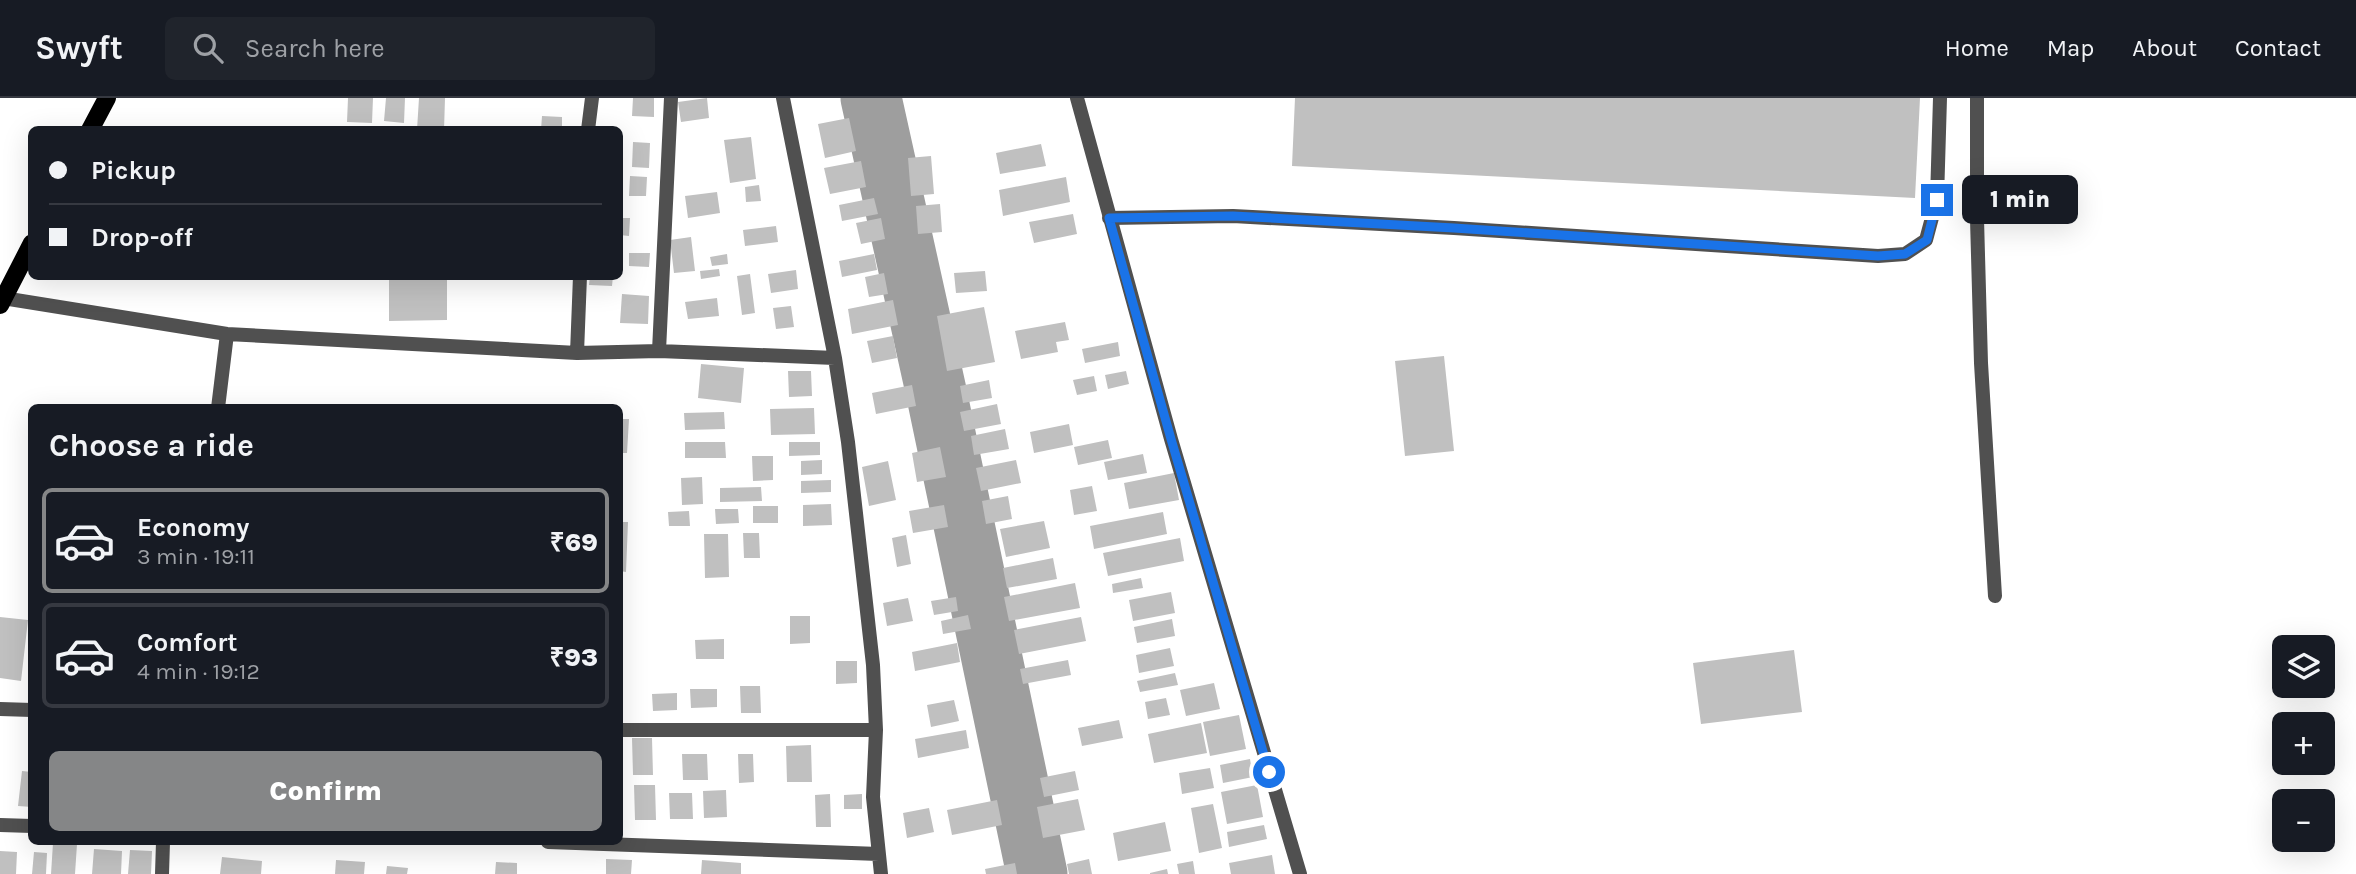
<!DOCTYPE html>
<html lang="en">
<head>
<meta charset="utf-8">
<style>
  :root { --surface:#171b24; --page:#20242c; --text:#f1f3f6; --muted:#9ea1a6; --line:#363941; --accent:#858687 }
  body { margin:0; font-family:Karla,sans-serif; background:var(--page); color:var(--text); height:100vh; display:flex; flex-direction:column; font-size:26px; white-space:nowrap }
  * { box-sizing:border-box; margin:0 }
  p { font-size:23px; color:var(--muted) }
  .icon { flex:none; width:38px; height:38px; fill:none; stroke:currentColor; stroke-width:2; stroke-linecap:round; stroke-linejoin:round }
  .map { position:relative; flex:1; overflow:hidden }
  .sheet { position:absolute; left:28px; top:306px; width:595px; height:441px; display:flex; flex-direction:column; background:var(--surface); border-radius:10px; box-shadow:0 7px 28px #0002 }
  .sheet>* { flex:none }
  .hud { position:absolute; left:28px; top:28px; width:595px; height:154px; border-radius:10px; box-shadow:0 7px 28px #0002; display:grid; align-content:center; height:154px; padding:0 21px; background:var(--surface) }
  .tools { position:absolute; left:2272px; top:537px; display:grid; gap:14px }
  .tools a { display:grid; place-items:center; width:63px; height:63px; border-radius:10px; background:var(--surface); box-shadow:0 7px 28px #0002; font-size:35px }
  .end { position:absolute; width:32px; height:32px; margin:-16px; border:9px solid #1a73e8; background:#fff; box-shadow:0 0 0 4px #fff }
  .from { border-radius:50% }
  .bubble { position:absolute; height:49px; border-radius:10px; background:var(--surface); box-shadow:0 7px 28px #0002; font-size:23px; font-weight:800; line-height:49px; text-align:center }
  .hud b { display:flex; align-items:center; gap:24px; height:66px; font-size:26px }
  .hud b+b { border-top:2px solid var(--line) }
  .hud i { width:18px; height:18px; background:var(--text) }
  ul { padding:0; list-style:none }
  li { display:flex; align-items:center; gap:21px; height:105px; margin:0 14px 10px; padding:0 7px; border:4px solid var(--line); border-radius:10px }
  li div { flex:1 }
  li b { display:block; font-size:26px }
  li em { font-style:normal; font-weight:800 }
  li.active { border-color:var(--accent) }
  li>.icon { width:63px; height:63px; stroke-width:1.5 }
  h2 { padding:0 21px; font-size:32px; line-height:84px }
  .cta { display:flex; gap:14px; margin-top:auto; padding:14px 21px }
  .cta a { flex:1; height:80px; border-radius:10px; background:var(--accent); color:#fff; font-size:28px; font-weight:800; line-height:80px; text-align:center }
  header { display:flex; align-items:center; gap:42px; box-sizing:border-box; height:98px; padding:0 35px; background:var(--surface); border-bottom:2px solid var(--line) }
  header strong { font-size:33px }
  nav { display:flex; gap:38px; margin-inline-start:auto; font-size:24px }
  .search { width:490px; height:63px; background:var(--page); display:flex; align-items:center; gap:18px; box-sizing:border-box; padding:0 24px; border-radius:10px; color:var(--muted); font-size:26px }
  .map>svg:first-child { display:block }
</style>
</head>
<body>
<header>
<strong>Swyft</strong>
<div class="search"><svg class="icon" aria-label="search" viewBox="0 0 24 24"><circle cx="10" cy="10" r="6"/><path d="M15 15l6 6"/></svg>Search here</div>
<nav><a>Home</a><a>Map</a><a>About</a><a>Contact</a></nav>
</header>
<div class="map">
<svg width="2356" height="776" viewBox="0 0 2356 776">
  <rect width="100%" height="100%" fill="#fff"/>
  <g fill="none" stroke-linecap="round" stroke-linejoin="round">
    <path stroke="#9e9e9e" stroke-width="61" d="M871 0 936 293 1037 776"/>
  </g>
  <path fill="#c0c0c0" d="M348 0H373L372 25 347 24Z
    M386 0H405L404 25 384 23Z
    M419 0H445L444 32H417Z
    M633 0H654V19L632 18Z
    M707 0 709 20 681 24 678 4Z
    M1295 0H1920L1915 100 1292 68Z
    M542 18 562 19V32H541Z
    M849 20 856 53 825 60 818 26Z
    M751 39 756 81 730 85 724 42Z
    M633 44 650 45 649 70 632 69Z
    M1041 46 1046 68 1000 76 996 55Z
    M931 58 934 96 911 98 908 60Z
    M861 63 866 89 830 96 824 70Z
    M630 78 647 79 646 98H629Z
    M1066 79 1070 104 1003 118 999 92Z
    M759 87 761 103 746 104 745 89Z
    M717 94 720 115 688 120 685 98Z
    M874 100 878 116 842 123 839 107Z
    M940 106 942 134 918 136 916 108Z
    M1073 116 1077 136 1034 145 1029 124Z
    M620 120H630L629 138 620 137Z
    M881 120 885 141 861 146 856 125Z
    M776 128 778 144 745 148 743 132Z
    M691 139 695 173 674 175 670 142Z
    M629 155H650L649 169 629 168Z
    M727 156 728 166 712 168 710 159Z
    M874 156 877 172 842 179 839 163Z
    M719 171 720 178 701 181 700 173Z
    M796 172 798 191 771 195 768 176Z
    M985 173 987 193 956 195 954 175Z
    M884 175 888 196 869 199 865 179Z
    M750 176 755 215 742 217 737 178Z
    M590 178H613L612 188 589 187Z
    M389 180H447V222L389 223Z
    M622 196 649 198 648 226 620 225Z
    M717 200 719 218 688 221 685 204Z
    M893 202 898 227 852 236 848 211Z
    M791 208 794 229 776 231 773 210Z
    M984 209 995 264 947 273 937 218Z
    M1065 224 1069 242 1056 244 1058 254 1021 261 1015 233Z
    M893 238 897 260 872 265 867 243Z
    M1118 244 1120 258 1085 265 1082 251Z
    M1444 258 1454 353 1405 358 1395 263Z
    M701 266 744 270 741 305 698 300Z
    M788 273H811L812 298 789 299Z
    M1126 273 1129 286 1108 291 1105 277Z
    M1094 278 1097 293 1077 297 1073 282Z
    M989 282 992 300 963 305 960 288Z
    M912 287 916 308 876 316 872 295Z
    M997 306 1001 326 964 333 960 314Z
    M814 310 815 336 771 337 770 311Z
    M724 314 725 331 685 332 684 315Z
    M620 321H629L627 355H620Z
    M1069 326 1073 347 1034 355 1030 334Z
    M1005 331 1009 351 974 357 971 338Z
    M1108 342 1112 360 1078 367 1074 349Z
    M685 344H725L726 360H685Z
    M789 344H820V357L789 358Z
    M940 349 946 379 917 384 912 355Z
    M1143 356 1147 375 1108 382 1104 364Z
    M752 358H773V382L753 383Z
    M822 362V376L801 377V363Z
    M1016 362 1021 385 981 393 976 370Z
    M888 363 896 402 869 408 862 369Z
    M1174 375 1179 402 1129 411 1124 385Z
    M702 379 703 406 682 407 681 380Z
    M831 382V394L801 395V383Z
    M1092 388 1097 413 1074 417 1070 392Z
    M761 389 762 403 720 404V390Z
    M1008 398 1012 421 986 426 982 403Z
    M831 406 832 427 803 428V407Z
    M944 407 948 429 913 435 909 413Z
    M753 408H778V425H753Z
    M715 411H738L739 425 716 426Z
    M689 413 690 428H669L668 414Z
    M1163 414 1167 436 1094 451 1090 428Z
    M1044 423 1050 450 1006 459 1000 431Z
    M620 424H628L626 474 620 473Z
    M743 435H759L760 460H744Z
    M704 436H728L729 479 705 480Z
    M906 437 911 466 897 469 892 440Z
    M1180 440 1184 463 1108 478 1103 455Z
    M1053 460 1057 481 1007 490 1003 470Z
    M1141 480 1143 490 1113 495 1112 486Z
    M1075 485 1080 510 1009 523 1004 499Z
    M1171 494 1175 515 1133 523 1129 502Z
    M956 499 958 513 934 517 931 503Z
    M908 500 913 523 887 528 883 505Z
    M968 517 971 531 943 536 941 523Z
    M790 518H810V545L790 546Z
    M0 519 28 522 21 583 0 580Z
    M1081 519 1086 543 1019 556 1014 532Z
    M1172 521 1175 538 1137 545 1134 529Z
    M724 541V561H696L695 542Z
    M957 545 960 564 915 573 912 554Z
    M1170 550 1174 568 1139 575 1136 557Z
    M1794 552 1802 614 1701 626 1693 565Z
    M1068 562 1071 577 1023 586 1020 571Z
    M836 563H857V585L836 586Z
    M1175 575 1178 587 1140 594 1137 583Z
    M1214 585 1220 611 1186 618 1180 592Z
    M740 588H760L761 615H741Z
    M690 591H717V609L691 610Z
    M677 595V612L653 613 652 596Z
    M1166 600 1170 617 1148 621 1145 604Z
    M954 602 959 623 931 629 927 607Z
    M1239 617 1246 651 1210 658 1203 624Z
    M1119 622 1123 640 1082 648 1078 630Z
    M1201 625 1207 655 1154 665 1148 636Z
    M966 632 969 650 918 660 915 641Z
    M632 640H652L653 677H633Z
    M811 647 812 684H787L786 648Z
    M682 656H707L708 682H683Z
    M738 656H753L754 684 739 685Z
    M1250 661 1253 679 1223 685 1220 667Z
    M1210 670 1214 690 1182 696 1179 675Z
    M22 673 32 674V709L18 708Z
    M1075 673 1079 692 1044 699 1040 680Z
    M634 687H655L656 722H635Z
    M1257 687 1263 719 1227 726 1221 694Z
    M726 692 727 719 704 720 703 693Z
    M669 695H692L693 721H670Z
    M830 696 831 729H816L815 697Z
    M862 696V711H844V697Z
    M1078 701 1085 732 1043 740 1037 709Z
    M997 702 1002 727 952 737 947 712Z
    M1213 706 1222 750 1199 755 1191 710Z
    M929 710 934 734 907 740 903 715Z
    M1165 724 1171 753 1118 763 1113 735Z
    M1264 727 1267 741 1229 749 1227 734Z
    M53 745 77 746 75 776H51Z
    M94 751 122 753 121 776H92Z
    M130 752 152 753 151 776H128Z
    M0 753 17 754 16 776H0Z
    M34 754 47 755 46 776H32Z
    M1272 757 1275 776H1231L1229 765Z
    M222 759 262 763 261 776H220Z
    M606 761 632 762 631 776H606Z
    M1089 761 1092 776H1069L1067 766Z
    M336 762 365 764 364 776H335Z
    M702 762 741 765V776H701Z
    M1193 763 1195 776H1179L1177 766Z
    M496 764 517 765V776H495Z
    M1015 765 1017 776H986L985 771Z
    M387 768 408 770 407 776H386Z
    M1167 771 1168 776H1150V775Z"/>
  <g fill="none" stroke-linecap="round" stroke-linejoin="round">
    <path stroke="#505050" stroke-width="14" d="M1977 0V121L1981 265 1995 498
      M1109 120 1233 118 1454 130 1878 158 1905 156 1926 142 1937 101 1940 0"/>
    <path stroke="#505050" stroke-width="14" d="M783 0 835 260 848 344 873 567 876 632 873 699 881 776
      M1077 0 1171 341 1300 776
      M588 32 592 0
      M3 200 227 236 577 255 659 253 835 260
      M659 253 671 0
      M577 255 580 178
      M218 310 227 236
      M0 611 32 612
      M620 632H876
      M0 727 32 728
      M548 744 879 756
      M162 776 163 744"/>
    <path stroke="#000" stroke-width="18" d="M90 32 107 0
      M0 207 32 145"/>
  </g>
  <g fill="none" stroke-linecap="round" stroke-linejoin="round">
    <path stroke="#1a73e8" stroke-width="9" d="M1269 674 1171 341 1109 120 1233 118 1454 130 1878 158 1905 156 1927 142 1937 102"/>
  </g>
</svg>
<div class="tools">
<a><svg class="icon" aria-label="layers" viewBox="0 0 24 24"><path d="M12 4l9 5-9 5-9-5zM3 14l9 5 9-5"/></svg></a>
<a>+</a>
<a>−</a>
</div>
<i class="end from" style="left:1269px;top:674px"></i>
<i class="end" style="left:1937px;top:102px"></i>
<div class="bubble" style="left:1962px;top:77px;width:116px">1 min</div>
<div class="hud">
<b><i class="from"></i>Pickup</b>
<b><i></i>Drop-off</b>
</div>
<section class="sheet">
<h2>Choose a ride</h2>
<ul>
<li class="active"><svg class="icon" aria-label="car" viewBox="0 0 24 24"><path d="M5 17H2v-5l4-1 3-4h7l3 4 3 1v5h-3M9 17h6M6 11h13"/><circle cx="7" cy="17" r="2"/><circle cx="17" cy="17" r="2"/></svg><div><b>Economy</b><p>3 min · 19:11</p></div><em>₹69</em></li>
<li><svg class="icon" aria-label="car" viewBox="0 0 24 24"><path d="M5 17H2v-5l4-1 3-4h7l3 4 3 1v5h-3M9 17h6M6 11h13"/><circle cx="7" cy="17" r="2"/><circle cx="17" cy="17" r="2"/></svg><div><b>Comfort</b><p>4 min · 19:12</p></div><em>₹93</em></li>
</ul>
<div class="cta"><a>Confirm</a></div>
</section>
</div>
</body>
</html>
